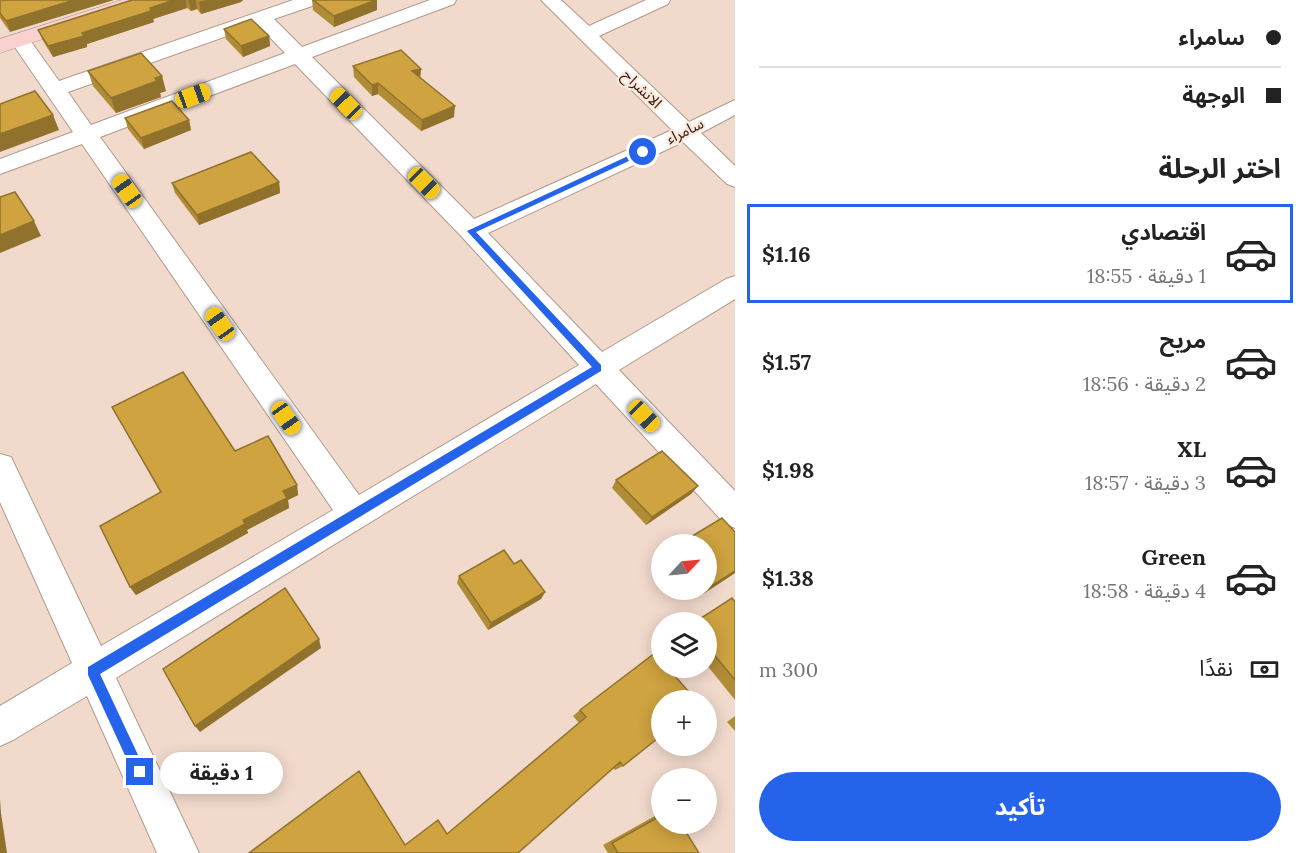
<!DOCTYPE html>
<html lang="ar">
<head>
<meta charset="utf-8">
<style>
  :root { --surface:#fff; --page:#f2f2f2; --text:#222; --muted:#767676; --line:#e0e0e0; --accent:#2563eb }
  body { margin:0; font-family:Lora,"Noto Sans Arabic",serif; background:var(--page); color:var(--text); direction:rtl; height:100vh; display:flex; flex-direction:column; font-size:22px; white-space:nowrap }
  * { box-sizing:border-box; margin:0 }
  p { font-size:20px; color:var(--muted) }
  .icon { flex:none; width:33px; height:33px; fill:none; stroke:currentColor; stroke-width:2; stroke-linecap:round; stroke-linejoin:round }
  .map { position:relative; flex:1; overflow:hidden; direction:ltr }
  .sheet { display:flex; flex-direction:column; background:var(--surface); width:570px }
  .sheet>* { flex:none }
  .banner { display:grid; align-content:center; height:132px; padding:0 24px; background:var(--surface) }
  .needle { width:39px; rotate:64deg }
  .buttons { position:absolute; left:651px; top:534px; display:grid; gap:12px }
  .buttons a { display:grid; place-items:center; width:66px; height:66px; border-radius:50%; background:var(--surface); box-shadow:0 3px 15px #0003; font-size:30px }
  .end { position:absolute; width:27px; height:27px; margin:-14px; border:8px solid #2563eb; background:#fff; box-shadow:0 0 0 3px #fff }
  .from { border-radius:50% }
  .bubble { position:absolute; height:42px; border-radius:21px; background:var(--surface); box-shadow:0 3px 15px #0003; font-size:20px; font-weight:700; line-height:42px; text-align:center; direction:rtl }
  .car { position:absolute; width:18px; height:36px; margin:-18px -9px; border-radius:8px; box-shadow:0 0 4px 2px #0007; background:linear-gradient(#f5c518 24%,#345 0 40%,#f5c518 0 76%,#345 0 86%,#f5c518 0) }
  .banner b { display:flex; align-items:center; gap:21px; height:57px; font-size:22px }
  .banner b+b { border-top:2px solid var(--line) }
  .banner i { width:15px; height:15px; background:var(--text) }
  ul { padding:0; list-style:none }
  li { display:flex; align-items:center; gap:18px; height:99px; margin:0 12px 9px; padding:0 12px; border:3px solid transparent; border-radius:0px }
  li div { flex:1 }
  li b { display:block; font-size:22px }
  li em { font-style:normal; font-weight:700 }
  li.current { border-color:var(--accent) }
  li>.icon { width:54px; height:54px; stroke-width:1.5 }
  h2 { padding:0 24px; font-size:27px; line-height:72px }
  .pay { display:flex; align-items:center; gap:15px; height:66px; padding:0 24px; font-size:22px }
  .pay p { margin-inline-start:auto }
  .cta { display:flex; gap:12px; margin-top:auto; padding:12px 24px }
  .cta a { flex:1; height:69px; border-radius:36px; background:var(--accent); color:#fff; font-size:24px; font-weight:700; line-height:69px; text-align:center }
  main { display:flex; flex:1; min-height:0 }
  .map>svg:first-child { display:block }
</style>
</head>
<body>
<main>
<section class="sheet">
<div class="banner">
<b><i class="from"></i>سامراء</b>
<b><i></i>الوجهة</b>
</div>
<h2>اختر الرحلة</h2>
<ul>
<li class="current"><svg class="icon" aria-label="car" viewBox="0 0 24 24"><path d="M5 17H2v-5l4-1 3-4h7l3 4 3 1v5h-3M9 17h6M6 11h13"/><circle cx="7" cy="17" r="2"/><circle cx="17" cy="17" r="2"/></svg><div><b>اقتصادي</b><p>1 دقيقة · 18:55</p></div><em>$1.16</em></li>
<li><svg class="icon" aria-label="car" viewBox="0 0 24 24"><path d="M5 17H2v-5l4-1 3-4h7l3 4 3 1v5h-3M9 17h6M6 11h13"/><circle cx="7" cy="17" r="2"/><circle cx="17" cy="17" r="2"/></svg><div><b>مريح</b><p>2 دقيقة · 18:56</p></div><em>$1.57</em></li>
<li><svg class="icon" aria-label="car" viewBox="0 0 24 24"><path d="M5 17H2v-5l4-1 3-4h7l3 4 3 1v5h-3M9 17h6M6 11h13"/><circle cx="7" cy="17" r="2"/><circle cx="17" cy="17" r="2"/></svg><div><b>XL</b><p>3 دقيقة · 18:57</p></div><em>$1.98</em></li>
<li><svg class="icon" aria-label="car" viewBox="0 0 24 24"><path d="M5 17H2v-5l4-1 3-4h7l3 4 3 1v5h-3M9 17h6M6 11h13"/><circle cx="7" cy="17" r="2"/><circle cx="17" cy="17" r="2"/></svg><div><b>Green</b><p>4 دقيقة · 18:58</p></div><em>$1.38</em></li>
</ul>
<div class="pay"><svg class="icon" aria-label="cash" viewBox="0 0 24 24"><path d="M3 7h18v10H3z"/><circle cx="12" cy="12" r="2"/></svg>نقدًا<p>300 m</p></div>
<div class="cta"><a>تأكيد</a></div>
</section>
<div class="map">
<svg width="735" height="853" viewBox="0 0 735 853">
  <rect width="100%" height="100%" fill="#f1dacc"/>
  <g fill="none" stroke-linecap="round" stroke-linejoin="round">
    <defs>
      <path id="minor" d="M293 0H320L318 4 274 19 302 47 430 0H456L454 4 312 57 474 219 672 130 541 0H561L589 26 646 0H670L668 4 599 36 689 122 735 100V115L701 133 735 166V187L727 184 683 142 488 233 602 352 726 279 735 276V299L619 370 735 491V528L724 523 596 384 116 678 199 853H157L87 696 13 740 0 746V706L72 663 0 502V454L11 457 101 646 333 510 82 144 0 174V159L73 132 10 40 13 36H27L59 81ZM258 25 285 53 91 125 68 92ZM295 64 462 237 579 365 359 495 100 137Z"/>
      <path id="secondary" d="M122 0H153L150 4 0 53V39Z"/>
    </defs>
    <use href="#minor" stroke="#af9a8d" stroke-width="2"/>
    <use href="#secondary" stroke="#af9a8d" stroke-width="1"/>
    <use href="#minor" fill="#fff" fill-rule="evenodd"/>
    <use href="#secondary" fill="#fad1d0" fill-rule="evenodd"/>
  </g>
  <path fill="#b18c37" d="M0 0 10 32 0 18Z
    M132 0H243L241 2 201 14 197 9 191 11 187 8 153 19 154 22 87 44V47L53 57 43 41 38 30Z
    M312 0H377V10L334 27 313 10Z
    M224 29 269 36 270 46 243 57 226 39Z
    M353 66 421 69 420 78 454 117 421 131 378 94 372 96 354 77Z
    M88 71 166 91 160 93 161 97 116 113 93 86Z
    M125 118 189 120 191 130 144 149 128 129Z
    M279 182 280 193 199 225 175 193 172 183Z
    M112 407 235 451 297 485 298 495 288 500 289 508 247 530 248 533 136 595 130 587 160 492Z
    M616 480 698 486 691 494 646 525 612 488Z
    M735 532V573L703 594 700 590H706V544Z
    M459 576 545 592 541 599 488 630 457 583Z
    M735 602V700L706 664V622Z
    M580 710 623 766 615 770 613 768 518 853 405 845 447 834 579 723 573 716Z
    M735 716V731L727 722Z
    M662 812V824L699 853H608L603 845Z"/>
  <path fill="#90722d" d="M74 0H114L10 32 6 21Z
    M174 0H186L187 8 153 19 154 22 87 44V47L53 57 48 46 150 8Z
    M188 0H196L197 9 191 11Z
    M207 0H243L241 2 201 14 199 2Z
    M377 0V10L334 27V16Z
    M269 36 270 46 243 57 241 46Z
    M421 69 420 79 412 71Z
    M162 76 166 91 160 93 161 97 116 113 111 98Z
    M378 83V94L372 96V85Z
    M455 106 454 117 421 131 422 120Z
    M53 115 59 130 0 152V134Z
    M189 120 191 130 144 149 141 138Z
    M279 182 280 193 199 225 197 215Z
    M34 221 41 236 0 253V235Z
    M297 485 298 495 288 500 289 508 247 530 248 533 136 595 130 587 243 520 283 491Z
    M698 486 691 494 646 525 652 517Z
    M735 571V573L703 594 710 587Z
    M545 592 541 599 488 630 491 623Z
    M319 639 321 648 200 732 195 726Z
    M0 799 1 813 7 853H0Z"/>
  <path fill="#cea340" stroke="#90722d" stroke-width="1.5" d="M0 0H74L6 21 0 13Z
    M132 0H174L150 8 151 11 82 33 84 36 48 46 38 30Z
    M313 0H376L334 16Z
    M251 19 269 36 241 46 224 29Z
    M401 50 421 69 412 71 455 106 422 120 378 83 372 85 353 66Z
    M141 53 162 76 155 78 157 81 111 98 88 71Z
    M35 91 53 115 0 134V104Z
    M172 101 189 120 141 138 125 118Z
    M251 152 279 182 197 215 172 183Z
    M15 192 34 221 0 235V197Z
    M183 372 235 451 268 436 297 485 283 491 287 498 243 520 245 524 130 587 100 526 161 492 112 407Z
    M662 451 698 486 652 517 616 480Z
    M722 518 735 532V571L710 587 706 583V544H679Z
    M504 550 514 564 521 560 545 592 491 623 459 576Z
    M285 588 319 639 195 726 163 669Z
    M732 598 735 602V680L706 645V622H695Z
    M655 653 662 660V668H668L696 700H662V735L623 766 620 762 518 853H249L359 771 405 845 438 820 447 834 586 717 580 710Z
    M662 815V824H681L699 853H618L612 843Z"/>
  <path fill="#2563eb" d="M643 149 647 152 646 153 476 232 601 365V371L100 674 146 772 144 777 140 779 135 777 88 675V667L592 367 467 231Z"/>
  <g text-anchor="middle" stroke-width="4.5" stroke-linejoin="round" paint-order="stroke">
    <g font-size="15" fill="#271f1a" stroke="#fee7d9">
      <text transform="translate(642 89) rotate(44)" y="5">الانشراح</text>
      <text transform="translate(685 131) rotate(-26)" y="5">سامراء</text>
    </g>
  </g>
</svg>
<div class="buttons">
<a><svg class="needle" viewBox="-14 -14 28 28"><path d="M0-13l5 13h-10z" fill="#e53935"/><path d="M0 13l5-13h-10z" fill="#767676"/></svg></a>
<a><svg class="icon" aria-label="layers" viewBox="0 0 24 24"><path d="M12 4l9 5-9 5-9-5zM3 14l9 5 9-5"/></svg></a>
<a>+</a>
<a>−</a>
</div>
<i class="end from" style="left:643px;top:152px"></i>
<i class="end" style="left:140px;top:772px"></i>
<div class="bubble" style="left:160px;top:752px;width:123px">1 دقيقة</div>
<i class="car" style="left:193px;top:96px;rotate:70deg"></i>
<i class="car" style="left:346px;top:104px;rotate:316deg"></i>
<i class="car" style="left:424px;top:183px;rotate:135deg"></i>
<i class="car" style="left:127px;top:191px;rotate:325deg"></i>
<i class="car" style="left:220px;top:324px;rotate:325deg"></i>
<i class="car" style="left:644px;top:416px;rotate:136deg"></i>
<i class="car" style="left:286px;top:418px;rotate:145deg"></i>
</div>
</main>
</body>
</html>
